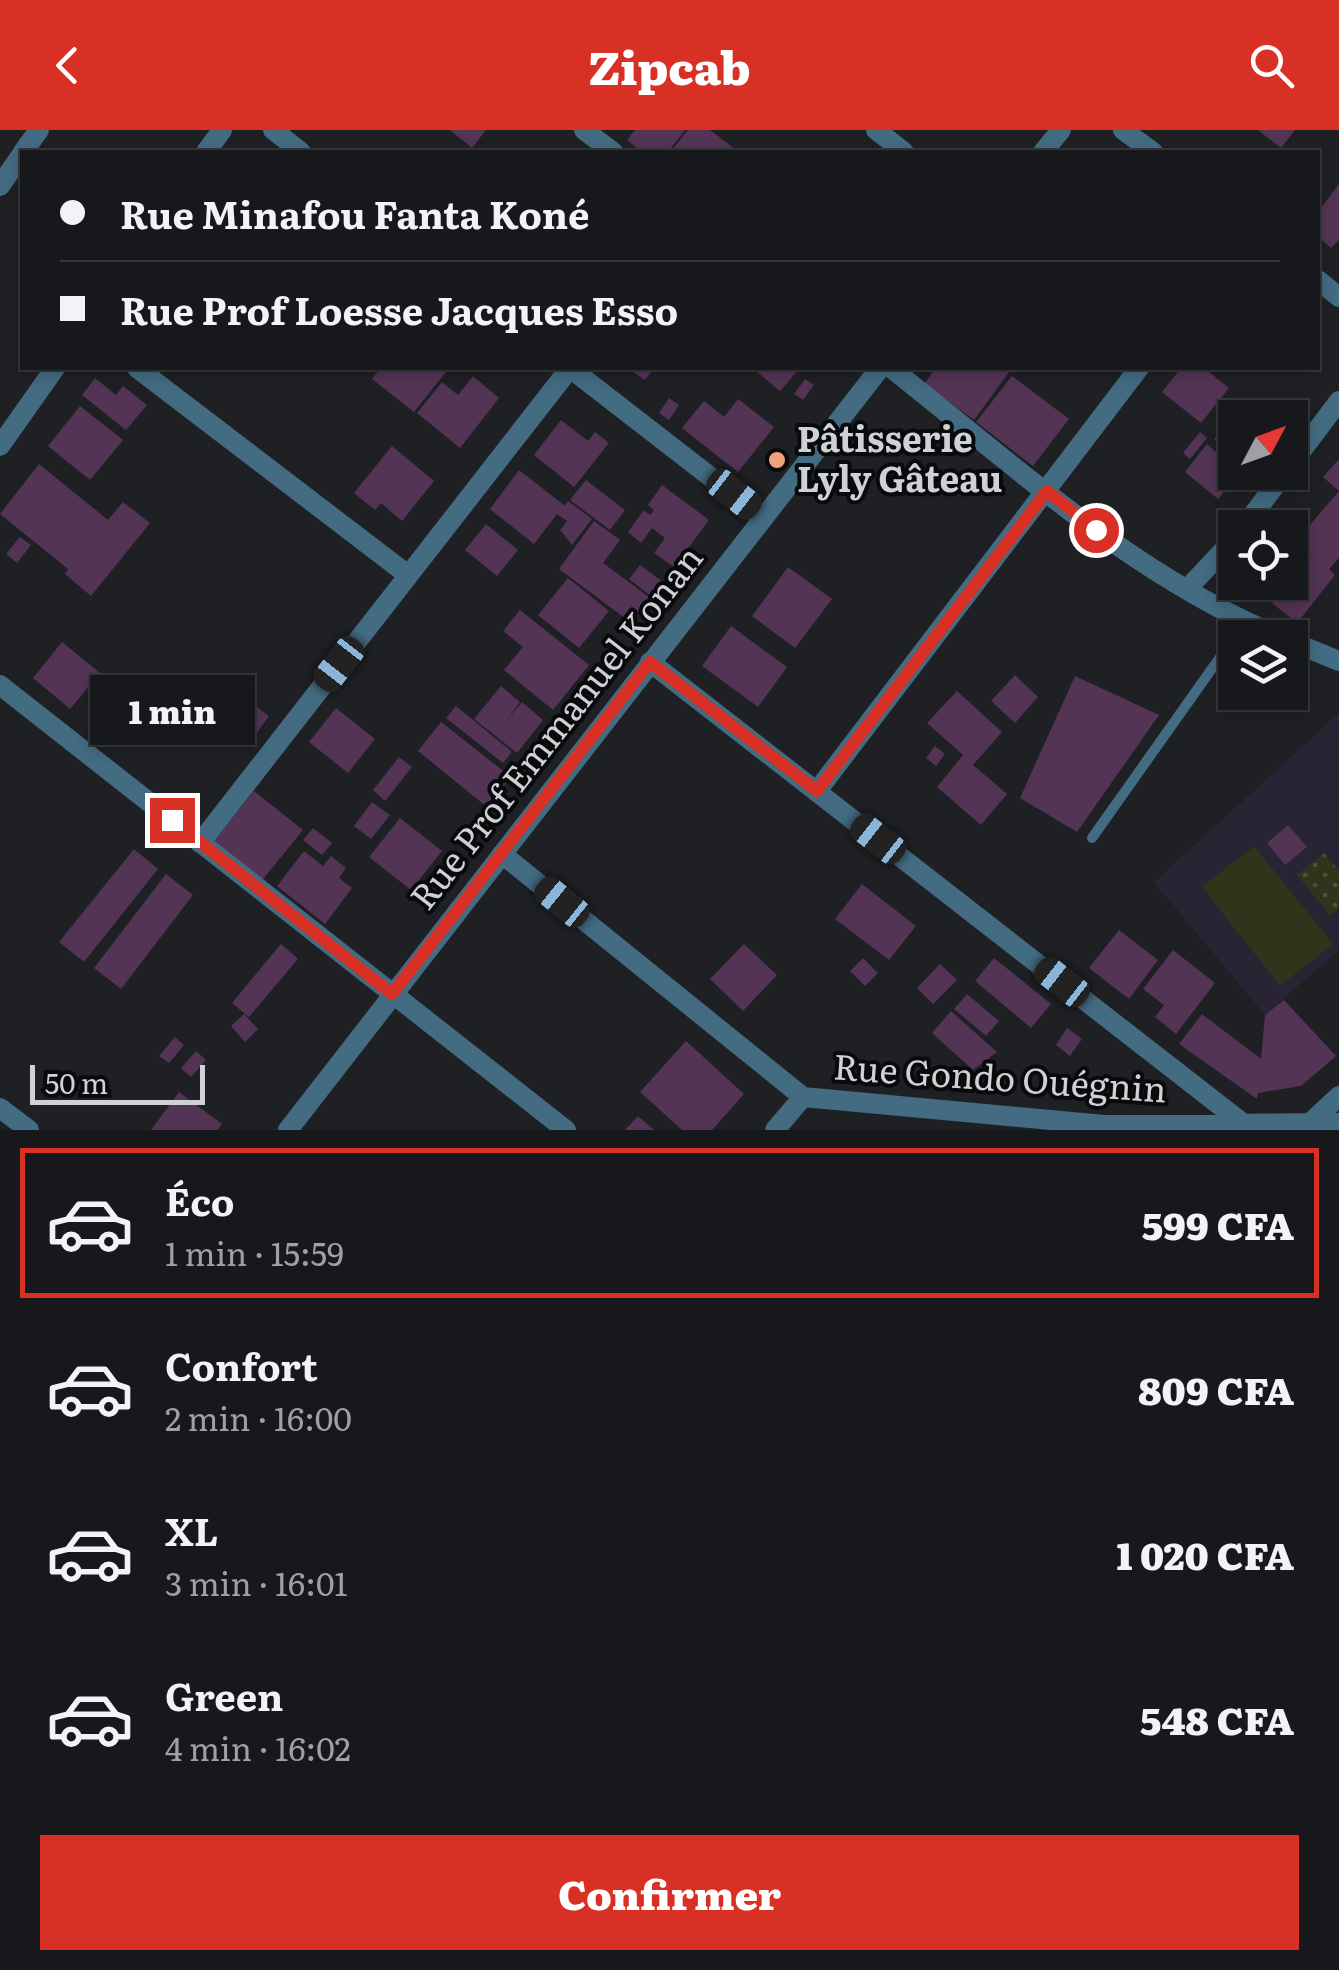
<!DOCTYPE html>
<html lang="fr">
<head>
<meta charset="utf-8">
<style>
  :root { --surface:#16181b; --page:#1f2124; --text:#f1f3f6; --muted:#9ea0a3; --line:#35373a; --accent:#d93025 }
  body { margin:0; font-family:Literata,serif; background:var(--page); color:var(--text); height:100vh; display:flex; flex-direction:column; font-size:38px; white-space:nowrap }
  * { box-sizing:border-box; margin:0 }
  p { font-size:32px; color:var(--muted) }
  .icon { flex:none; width:55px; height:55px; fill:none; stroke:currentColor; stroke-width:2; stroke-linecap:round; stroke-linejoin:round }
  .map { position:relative; height:1000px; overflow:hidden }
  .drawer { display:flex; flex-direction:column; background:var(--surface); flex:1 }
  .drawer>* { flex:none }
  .hud { position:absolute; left:20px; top:20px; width:1300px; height:220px; border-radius:0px; box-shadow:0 5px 15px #0003,0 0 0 2px var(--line); display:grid; align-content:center; height:220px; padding:0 40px; background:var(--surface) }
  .needle { width:65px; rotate:49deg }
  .fabs { position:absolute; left:1218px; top:270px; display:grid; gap:20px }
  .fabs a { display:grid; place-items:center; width:90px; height:90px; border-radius:0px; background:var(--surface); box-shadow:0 5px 15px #0003,0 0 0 2px var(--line); font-size:50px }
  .scale { position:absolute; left:30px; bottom:25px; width:175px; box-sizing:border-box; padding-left:10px; border:5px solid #d0d1d4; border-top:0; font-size:28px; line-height:35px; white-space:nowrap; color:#d0d1d4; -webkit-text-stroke:8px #090a0c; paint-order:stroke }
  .end { position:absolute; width:45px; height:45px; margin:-22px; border:12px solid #d93025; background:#fff; box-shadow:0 0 0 5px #fff }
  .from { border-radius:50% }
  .bubble { position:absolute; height:70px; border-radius:0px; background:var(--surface); box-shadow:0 5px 15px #0003,0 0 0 2px var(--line); font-size:32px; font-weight:800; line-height:70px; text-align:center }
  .car { position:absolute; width:30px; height:60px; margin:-30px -15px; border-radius:12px; box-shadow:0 0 8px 2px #0007; background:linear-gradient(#222 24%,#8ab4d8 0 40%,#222 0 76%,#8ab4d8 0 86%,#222 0) }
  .hud b { display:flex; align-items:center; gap:35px; height:95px; font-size:38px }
  .hud b+b { border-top:2px solid var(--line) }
  .hud i { width:25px; height:25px; background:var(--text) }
  ul { padding:18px 0 0; list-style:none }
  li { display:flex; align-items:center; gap:30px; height:150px; margin:0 20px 15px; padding:0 20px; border:5px solid transparent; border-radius:0px }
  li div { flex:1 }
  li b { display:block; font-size:38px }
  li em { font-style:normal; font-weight:800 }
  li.selected { border-color:var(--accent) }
  li>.icon { width:90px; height:90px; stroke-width:1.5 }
  .primary-button { display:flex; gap:20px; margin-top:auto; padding:20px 40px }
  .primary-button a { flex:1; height:115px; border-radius:0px; background:var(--accent); color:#fff; font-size:40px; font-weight:800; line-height:115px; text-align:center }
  header { display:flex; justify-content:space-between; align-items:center; height:130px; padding:0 40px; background:var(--accent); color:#fff; font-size:45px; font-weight:800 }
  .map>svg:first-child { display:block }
</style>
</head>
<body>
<header><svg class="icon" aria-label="back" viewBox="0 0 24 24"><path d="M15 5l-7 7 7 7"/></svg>Zipcab<svg class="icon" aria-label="search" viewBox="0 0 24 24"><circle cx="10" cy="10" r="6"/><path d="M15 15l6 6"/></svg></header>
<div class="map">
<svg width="1339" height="1000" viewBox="0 0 1339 1000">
  <defs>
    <pattern id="green-dots" width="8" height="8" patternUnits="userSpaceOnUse" patternTransform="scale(2.5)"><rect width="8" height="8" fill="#31331a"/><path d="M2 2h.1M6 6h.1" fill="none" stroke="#4e503a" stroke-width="1.8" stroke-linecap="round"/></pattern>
  </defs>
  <rect width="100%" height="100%" fill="#1e2024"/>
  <path fill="#292434" d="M1339 583V820L1265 885 1154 752Z"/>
  <path fill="url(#green-dots)" d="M1324 723 1339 741V778L1330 785 1297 745Z"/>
  <path fill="#31331a" d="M1254 716 1333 814 1280 856 1202 757Z"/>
  <path fill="#533455" d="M450 0H486L472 18Z
    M635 0H685L668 22H642L627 10Z
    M688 0H710L739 22H670Z
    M1258 0H1295L1281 18Z
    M1339 54V110L1331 118 1318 107V82Z
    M381 238H449L414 282 372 249Z
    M627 238H654L645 250Z
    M752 238H800L780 261Z
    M936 238H1012L974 290 924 254Z
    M1181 238H1204L1229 258 1201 293 1162 262Z
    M473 246 499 268 460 318 417 283 442 252 458 265Z
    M1012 246 1069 289 1033 336 976 292Z
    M95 248 116 265 123 256 147 275 126 300 82 265Z
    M805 249 814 255 803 270 794 264Z
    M669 268 679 275 669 290 659 283Z
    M738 269 774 297 738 342 682 298 704 271 724 287Z
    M1247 271 1265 288H1235V327L1214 309Z
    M80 276 123 310 90 350 48 316Z
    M561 290 588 311 595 302 609 313 574 357 534 325Z
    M1200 302 1207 308 1190 329 1183 323Z
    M1207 314 1239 342 1218 369 1185 342Z
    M392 316 434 351 402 391 381 373 375 380 354 363Z
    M1339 329V428L1329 439 1335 445 1297 493 1272 473 1311 424 1296 411 1339 361 1323 347Z
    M39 334 108 390 123 372 150 393 91 466 65 444 68 439 0 384Z
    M519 340 565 376 568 371 592 389 572 415 560 400 567 391 557 384 534 414 490 379Z
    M586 350 625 380 610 400 570 370Z
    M662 355 709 390 674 437 654 423 665 408 652 398 641 413 628 402 644 380 650 385 654 380 648 375Z
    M594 391 620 410 603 433 649 467 630 492 559 439Z
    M486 394 518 420 497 446 465 420Z
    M20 407 31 415 17 433 6 424Z
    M640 435 663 452 652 467 629 449Z
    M788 437 832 469 795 518 752 486Z
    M568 448 609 481 579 518 538 485Z
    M520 480 589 535 553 580 504 540 523 517 503 501Z
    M731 496 787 537 758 577 702 536Z
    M62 512 100 543 70 579 33 548Z
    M211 544 269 586 253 608 195 566Z
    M1015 545 1038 567 1015 593 991 571Z
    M1075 546 1159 585 1077 702 1020 668Z
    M501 556 520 572 507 590 522 572 543 590 517 623 474 589Z
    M957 561 1002 602 973 635 1007 664 981 695 937 657 963 625 927 593Z
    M456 576 512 622 503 633 446 588Z
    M336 578 375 609 348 643 309 612Z
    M441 592 511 647 487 677 418 621Z
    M935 616 945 624 936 636 926 628Z
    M399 627 412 637 385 671 373 660Z
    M254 661 303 700 259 754 211 715Z
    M372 672 390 685 371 709 354 696Z
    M400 688 442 721 411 760 369 727Z
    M1288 695 1307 717 1285 735 1267 713Z
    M313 698 332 713 322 725 303 710Z
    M134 719 158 739 84 832 59 812Z
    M304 721 323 736 331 726 346 738 339 748 352 758 325 794 277 756Z
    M166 744 193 765 121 859 94 838Z
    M862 754 916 796 889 830 835 789Z
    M1119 800 1158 830 1129 869 1089 838Z
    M281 814 298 829 249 887 232 873Z
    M744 814 777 845 743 881 710 849Z
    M1173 820 1215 853 1176 904 1155 887 1164 875 1143 859Z
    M863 828 878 843 865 856 850 841Z
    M994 828 1051 874 1031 898 975 851Z
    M940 834 957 850 933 874 917 858Z
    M967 864 999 891 986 906 954 879Z
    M1284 870 1336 926 1301 956 1258 963 1257 969 1179 914 1202 884 1261 929 1265 885Z
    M951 881 997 922 973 940 932 903Z
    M244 884 258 899 245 912 231 896Z
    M1067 898 1082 909 1070 926 1056 915Z
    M175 907 184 915 169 933 159 926Z
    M686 911 744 964 712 1000H682L640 962Z
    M196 921 206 930 191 947 181 938Z
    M179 962 222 994 217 1000H151Z
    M638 986 654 1000H625Z"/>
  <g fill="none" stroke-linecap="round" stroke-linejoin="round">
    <path stroke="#436b81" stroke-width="10" d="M1092 708 1245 492"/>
    <path stroke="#436b81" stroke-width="20" d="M273 0 301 22
      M584 0 613 22
      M876 0 904 22
      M1123 0 1153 22
      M23 22 39 0
      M206 22 222 0
      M1043 22 1061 0
      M0 56 22 24
      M1318 150 1339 167
      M137 238 408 445
      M570 238 761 386
      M891 238C1015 336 1135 447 1283 508
      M0 316 55 238
      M1290 336 1339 271
      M1243 398 1285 342
      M1188 458 1235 408
      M1290 511 1339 531
      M650 532 1245 995
      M0 555 566 1000
      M817 661 1139 238
      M200 713 570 238
      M502 724 803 967 1104 995 1339 993
      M0 978 29 1000
      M1311 992 1339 966
      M288 1000 880 238
      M775 1000 803 967"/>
  </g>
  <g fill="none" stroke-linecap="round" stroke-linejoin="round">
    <path stroke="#d93025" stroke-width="12" d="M172 690 392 864 650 532 817 661 1047 361 1096 400"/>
  </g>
  <circle fill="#f1a17d" stroke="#090a0c" stroke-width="4" cx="777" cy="330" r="10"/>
  <g text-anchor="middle" stroke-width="8" stroke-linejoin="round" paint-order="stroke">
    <g font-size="35" font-weight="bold" fill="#d0d1d4" stroke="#090a0c" text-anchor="start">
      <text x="797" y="322">Pâtisserie<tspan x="797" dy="40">Lyly Gâteau</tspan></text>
    </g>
    <g font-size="35" fill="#d0d1d4" stroke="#090a0c">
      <text transform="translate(557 598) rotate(-52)" y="12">Rue Prof Emmanuel Konan</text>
      <text transform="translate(1000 949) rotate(4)" y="12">Rue Gondo Ouégnin</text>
    </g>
  </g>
</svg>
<div class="fabs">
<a><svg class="needle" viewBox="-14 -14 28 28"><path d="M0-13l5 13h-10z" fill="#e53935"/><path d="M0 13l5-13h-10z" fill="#9ea0a3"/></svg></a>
<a><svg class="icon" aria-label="locate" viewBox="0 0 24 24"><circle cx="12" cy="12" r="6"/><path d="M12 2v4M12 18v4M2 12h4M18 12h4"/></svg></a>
<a><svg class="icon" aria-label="layers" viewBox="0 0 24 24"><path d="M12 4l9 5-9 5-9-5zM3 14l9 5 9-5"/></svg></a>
</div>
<div class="scale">50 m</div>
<i class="end from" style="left:1096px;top:400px"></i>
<i class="end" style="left:172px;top:690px"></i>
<div class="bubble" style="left:90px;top:545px;width:165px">1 min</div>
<i class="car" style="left:734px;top:364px;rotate:128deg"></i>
<i class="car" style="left:339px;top:534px;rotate:218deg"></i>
<i class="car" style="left:878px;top:709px;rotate:308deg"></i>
<i class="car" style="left:562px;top:772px;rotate:309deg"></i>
<i class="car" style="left:1062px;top:852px;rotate:308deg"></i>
<div class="hud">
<b><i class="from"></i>Rue Minafou Fanta Koné</b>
<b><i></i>Rue Prof Loesse Jacques Esso</b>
</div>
</div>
<section class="drawer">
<ul>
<li class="selected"><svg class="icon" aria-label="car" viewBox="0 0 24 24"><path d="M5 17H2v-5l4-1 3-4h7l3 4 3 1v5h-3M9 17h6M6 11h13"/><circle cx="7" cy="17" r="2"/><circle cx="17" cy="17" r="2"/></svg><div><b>Éco</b><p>1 min · 15:59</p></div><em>599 CFA</em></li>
<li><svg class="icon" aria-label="car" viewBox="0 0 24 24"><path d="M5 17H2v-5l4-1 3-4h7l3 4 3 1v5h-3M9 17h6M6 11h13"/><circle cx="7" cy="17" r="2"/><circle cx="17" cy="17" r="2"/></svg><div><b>Confort</b><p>2 min · 16:00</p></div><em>809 CFA</em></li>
<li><svg class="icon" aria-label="car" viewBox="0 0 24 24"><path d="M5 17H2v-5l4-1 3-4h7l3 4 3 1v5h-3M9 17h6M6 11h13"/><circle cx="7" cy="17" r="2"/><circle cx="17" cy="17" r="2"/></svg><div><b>XL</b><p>3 min · 16:01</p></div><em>1 020 CFA</em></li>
<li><svg class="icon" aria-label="car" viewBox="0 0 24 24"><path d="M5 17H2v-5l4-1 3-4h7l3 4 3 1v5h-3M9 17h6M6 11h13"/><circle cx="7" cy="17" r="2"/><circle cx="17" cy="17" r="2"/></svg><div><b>Green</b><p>4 min · 16:02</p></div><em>548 CFA</em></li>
</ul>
<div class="primary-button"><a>Confirmer</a></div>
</section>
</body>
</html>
